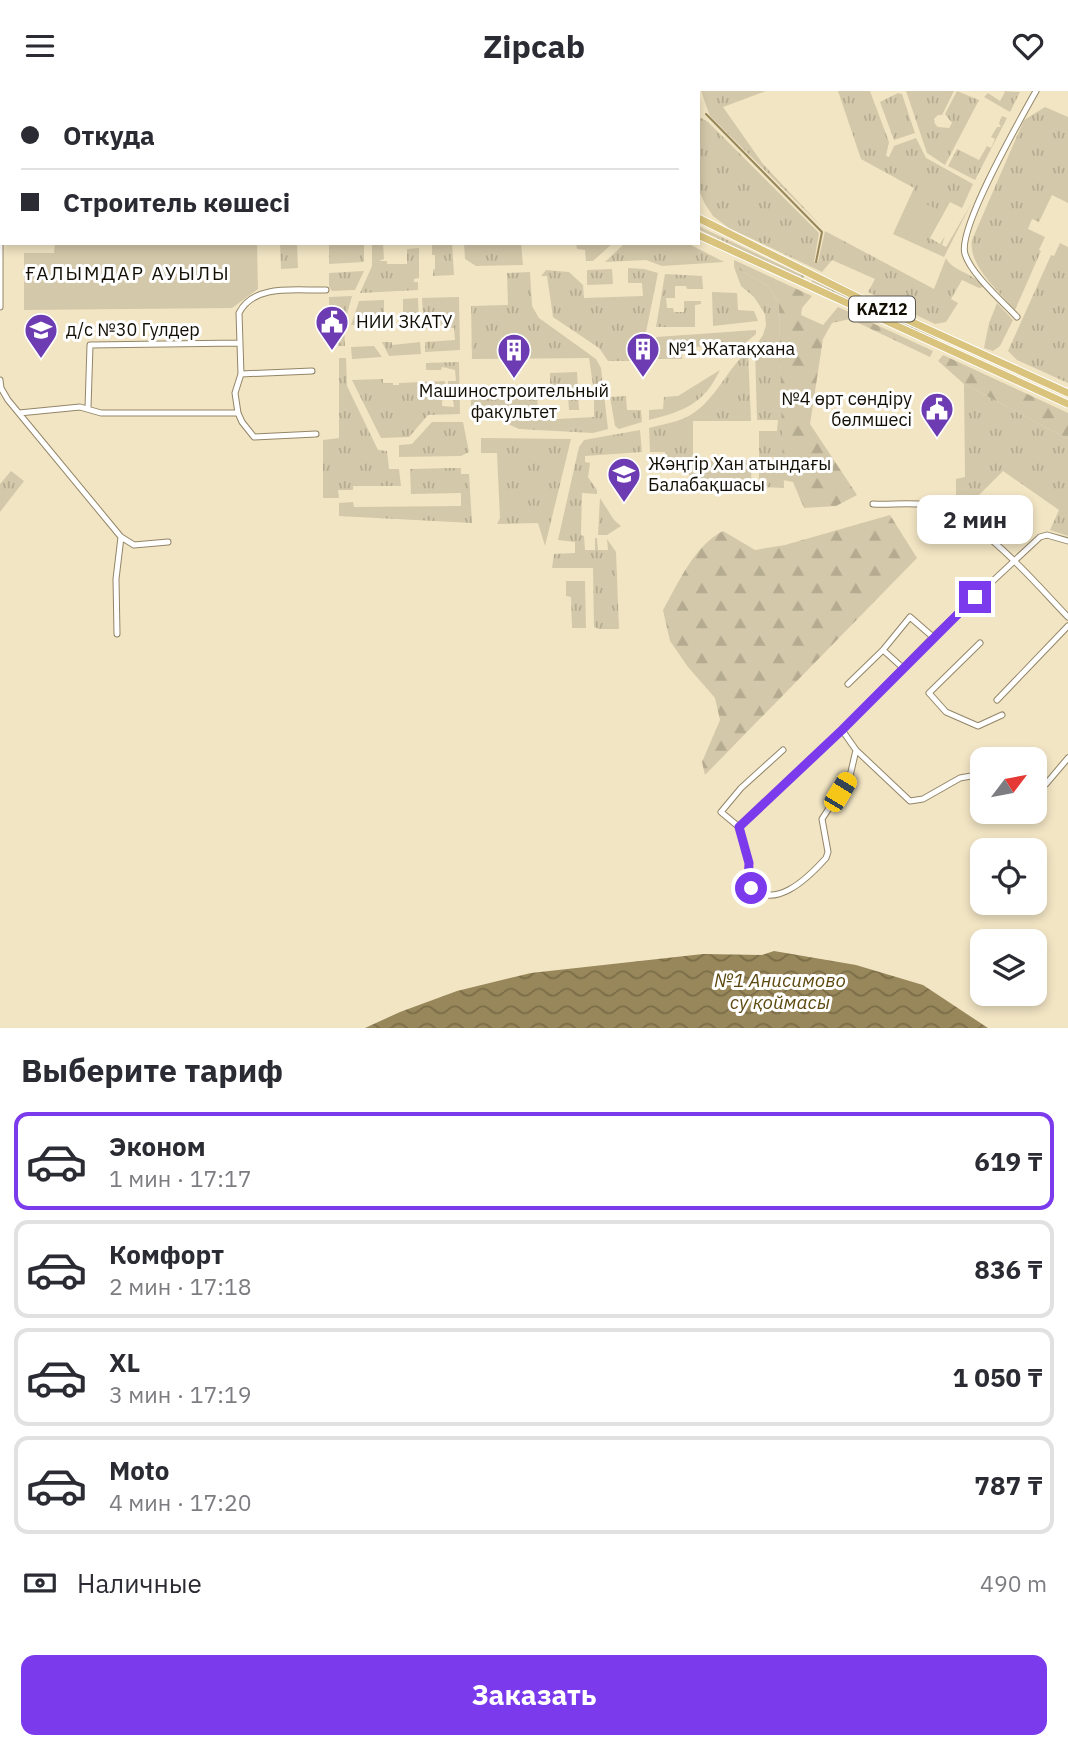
<!DOCTYPE html>
<html lang="ru">
<head>
<meta charset="utf-8">
<style>
  :root { --surface:#fff; --page:#f2f2f3; --text:#2b2b33; --muted:#7c7c81; --line:#e1e1e2; --accent:#7c3aed }
  body { margin:0; font-family:"IBM Plex Sans",sans-serif; background:var(--page); color:var(--text); height:100vh; display:flex; flex-direction:column; font-size:26px; white-space:nowrap }
  * { box-sizing:border-box; margin:0 }
  p { font-size:23px; color:var(--muted) }
  .icon { flex:none; width:38px; height:38px; fill:none; stroke:currentColor; stroke-width:2; stroke-linecap:round; stroke-linejoin:round }
  .map { position:relative; height:937px; overflow:hidden }
  .panel { display:flex; flex-direction:column; background:var(--surface); flex:1 }
  .panel>* { flex:none }
  .hud { position:absolute; left:0px; top:0px; width:700px; height:154px; box-shadow:0 4px 10px #0003; display:grid; align-content:center; height:154px; padding:0 21px; background:var(--surface) }
  .needle { width:46px; rotate:58deg }
  .buttons { position:absolute; left:970px; top:656px; display:grid; gap:14px }
  .buttons a { display:grid; place-items:center; width:77px; height:77px; border-radius:14px; background:var(--surface); box-shadow:0 4px 10px #0003; font-size:35px }
  .end { position:absolute; width:32px; height:32px; margin:-16px; border:9px solid #7c3aed; background:#fff; box-shadow:0 0 0 4px #fff }
  .from { border-radius:50% }
  .bubble { position:absolute; height:49px; border-radius:14px; background:var(--surface); box-shadow:0 4px 10px #0003; font-size:23px; font-weight:700; line-height:49px; text-align:center }
  .car { position:absolute; width:21px; height:42px; margin:-21px -10px; border-radius:9px; box-shadow:0 0 5px 2px #0007; background:linear-gradient(#f5c518 24%,#345 0 40%,#f5c518 0 76%,#345 0 86%,#f5c518 0) }
  .hud b { display:flex; align-items:center; gap:24px; height:66px; font-size:26px }
  .hud b+b { border-top:2px solid var(--line) }
  .hud i { width:18px; height:18px; background:var(--text) }
  ul { padding:0; list-style:none }
  li { display:flex; align-items:center; gap:21px; height:98px; margin:0 14px 10px; padding:0 7px; border:4px solid var(--line); border-radius:14px }
  li div { flex:1 }
  li b { display:block; font-size:26px }
  li em { font-style:normal; font-weight:700 }
  li.on { border-color:var(--accent) }
  li>.icon { width:63px; height:63px; stroke-width:1.5 }
  h2 { padding:0 21px; font-size:32px; line-height:84px }
  .pay { display:flex; align-items:center; gap:18px; height:77px; padding:0 21px; font-size:26px }
  .pay p { margin-inline-start:auto }
  .cta { display:flex; gap:14px; margin-top:auto; padding:14px 21px }
  .cta a { flex:1; height:80px; border-radius:14px; background:var(--accent); color:#fff; font-size:28px; font-weight:700; line-height:80px; text-align:center }
  header { display:flex; justify-content:space-between; align-items:center; height:91px; padding:0 21px; background:var(--surface); font-size:32px; font-weight:700 }
  .map>svg:first-child { display:block }
</style>
</head>
<body>
<header><svg class="icon" aria-label="menu" viewBox="0 0 24 24"><path d="M4 6h16M4 12h16M4 18h16"/></svg>Zipcab<svg class="icon" aria-label="heart" viewBox="0 0 24 24"><path d="M12 20l-8-8c-3-5 5-10 8-4 3-6 11-1 8 4z"/></svg></header>
<div class="map">
<svg width="1068" height="937" viewBox="0 0 1068 937">
  <defs>
    <pattern id="grass-tufts" width="24" height="20" patternUnits="userSpaceOnUse" patternTransform="scale(1.75)"><rect width="24" height="20" fill="#d4c8aa"/><path d="M3 7l-1-3M5 7V3M7 7l1-3M15 17l-1-3M17 17v-4M19 17l1-3" fill="none" stroke="#b5ab91"/></pattern>
    <pattern id="forest-firs" width="22" height="20" patternUnits="userSpaceOnUse" patternTransform="scale(1.75)"><rect width="22" height="20" fill="#d4c8aa"/><path d="M5 1l3.5 6h-7zM16 11l3.5 6h-7z" fill="#b5ab91"/></pattern>
    <pattern id="water-waves" width="16" height="10" patternUnits="userSpaceOnUse" patternTransform="scale(1.75)"><rect width="16" height="10" fill="#98875a"/><path d="M0 5q4-4 8 0t8 0" fill="none" stroke="#7b6d48"/></pattern>
  </defs>
  <rect width="100%" height="100%" fill="#f2e5c4"/>
  <path fill="url(#grass-tufts)" d="M701 0H766L723 16 763 73 823 137 710 25Z
    M838 0H870L889 51 886 65 889 66 894 55 916 47 926 67 973 93 962 117 950 111 930 147 940 153 945 145 942 154 946 156 971 113 944 166 893 143 914 97 861 68Z
    M906 0H954L942 24H938L934 28 935 33 938 36 949 37 952 32 945 23 957 0 979 9 945 74 927 62Z
    M1003 0 1020 1 1010 21 984 6 988 2 1000 10 1005 1Z
    M898 2 902 3 915 42 894 49 880 11Z
    M1045 16 1068 26V112L1052 104 1039 131 1032 128 1028 138 1045 146 1039 159 1041 160 1015 219C999 200 968 175 972 149L1024 29Z
    M1002 25 1007 27 975 89 948 75 957 58 979 69 987 55 991 57 995 48 991 46 997 36H1001L999 32Z
    M701 27 708 31 819 142 814 171H818L825 140 934 198 946 167C954 182 974 181 983 196L979 197 962 189 951 208 958 212 946 231 935 233 868 201 875 188 832 169 822 181 729 137 713 125 705 113 698 98V28Z
    M698 135 804 185 803 188 698 138Z
    M280 152H297L298 177 281 178Z
    M329 152H364V171L329 173Z
    M372 152H383L384 168 379 170H387V173H407V158L419 157V187L414 188V191H418V199L360 202 372 175Z
    M432 152H452L454 184 433 185V179L435 178V164H432Z
    M464 152H521L523 174 476 175 465 168Z
    M576 152H613L593 170H586L585 159 577 158Z
    M625 152 648 154 687 152 724 171 662 175 646 169 605 171Z
    M1060 152 1068 156V292L1017 269 1008 260 1051 164 1054 165Z
    M734 176 767 194 779 212 784 397 759 396V376H779L780 366H759V340H777L778 329H757L755 256 763 244 766 234 765 223 754 206 741 195Z
    M628 177 644 178 658 182 646 241 647 270H608L599 257 553 226 547 185H541L546 179 569 181 583 194 584 207 643 205 642 192H628Z
    M612 178 613 193 587 194V179Z
    M364 180 355 199 332 200 329 196V182Z
    M530 181 532 215 539 227 596 268 601 277 608 338 593 342 519 338 471 316V308L537 306 539 329 594 326V301L589 267 472 268 471 215 508 214 507 182Z
    M665 183 702 185 703 198H687L686 195H675V207H666L667 217H673L674 221H684V210H701V213L695 214V236H656Z
    M812 189 937 247 936 249 811 192Z
    M712 201 737 202 738 219 754 220 758 230 713 235Z
    M352 205 344 234 345 255H338V244H330L329 206Z
    M459 206 460 259 425 261V251L455 249 454 237 440 235V237L424 238 422 207Z
    M418 207 419 238H403V208Z
    M384 209V234H351L359 210Z
    M997 212 1013 229 1000 255 993 260 984 257 989 232Z
    M756 239V243L731 264V255L683 256 682 268H656V246Z
    M382 251H392V254L420 251 421 263 389 265Z
    M374 255 382 266 352 268 351 256Z
    M748 260 751 330H693V370L752 369 751 391 746 396 689 395V366L665 367V361H650L649 337C663 333 680 331 692 323 716 308 727 278 748 260Z
    M339 267H346L347 295 378 359 387 360 389 378H399L401 395H353V399H338L339 407H323V349L339 347Z
    M459 271 460 323 428 324 409 346 381 347 352 289 383 288V292H393V294H399V292L445 290V295L443 296 442 315 454 316 452 297 448 296V290H456L455 279 442 276 441 279H426V272Z
    M720 279C704 313 684 320 649 329V319L663 318 664 306 678 305Z
    M577 281 579 319H569L568 305H550V282Z
    M964 293 1068 348V445L1050 439 1059 419 1003 380 962 421 956 415V388L965 386Z
    M626 305 627 319H641L642 331 619 338 615 335 610 306Z
    M432 331H463L469 361 461 365 399 366V354L412 353Z
    M640 339 642 361 585 365V371L590 372 588 386 597 399V403L582 402 581 444 584 445 585 459H595V447H597L598 459H608L607 448 616 461 619 538H599L594 536 593 477H552L554 463 575 462V451L558 449 579 356 584 349Z
    M481 347 571 348 545 455 538 432 497 433 500 427 497 362H481Z
    M449 377H461V383H469L472 432 339 425V412L353 411 354 416 461 415V402L411 403 410 378Z
    M11 380 24 390 0 421V393Z
    M600 407 614 429 621 435 607 444H598Z
    M566 490H585L586 537H572L571 506 566 505Z"/>
  <path fill="url(#forest-firs)" d="M734 169 812 205 802 217 801 224 823 234 838 216 933 260 930 266 850 228 832 232 823 248 810 333 857 404 836 415 804 417 793 391 783 389 779 212 767 194 734 176Z
    M943 264 1068 322V348L964 293 938 270Z
    M890 424 917 467 705 684 702 671 720 629 715 607 688 576 670 550 663 519C679 491 694 455 723 440L755 459 785 454Z"/>
  <path fill="#d4c8aa" d="M913 106 934 117 920 147 898 136Z
    M55 152H257L258 198 232 217 24 219V162H54Z"/>
  <path fill="url(#water-waves)" d="M774 860 856 874 923 894 988 937H365L400 921 457 900 531 882 703 863 762 864Z"/>
  <g fill="none" stroke-linecap="round" stroke-linejoin="round">
    <path stroke="#98875a" stroke-width="2" d="M501 0 507 2
      M628 0V2
      M706 23 822 141 816 171"/>
    <defs>
      <path id="minor" d="M254 2V0
        M0 19 1 0
        M0 98V216
        M1017 226C1002 210 971 183 965 163 957 138 1021 27 1036 0
        M241 283 312 280
        M0 289 1 297 8 309 121 446 134 454 168 451
        M88 317 90 254 240 252
        M19 322 80 316 101 322H238
        M316 343 254 346 242 331 238 322 235 302 241 283 239 222C254 192 297 200 326 199
        M873 413C890 414 910 411 927 414 979 423 1032 489 1068 526
        M117 543 116 488 121 446
        M980 552 929 602 946 621 978 635 1002 624
        M883 559 903 577
        M848 593 883 559 910 526 933 546
        M997 609 1068 535
        M842 639 856 659 910 710 923 708 960 687 982 683
        M783 659 741 697 721 721 739 736 749 772 748 792C772 823 808 787 826 767L828 761 822 728 850 685 856 659
        M1034 686 1046 693 1068 667
        M739 736 842 639 937 542 1040 446 1047 444 1068 450"/>
      <path id="major" d="M392 0 401 2
        M417 0 422 2
        M644 0 645 2
        M442 2V0
        M698 127 857 206 1068 302
        M698 144 1068 313"/>
    </defs>
    <use href="#minor" stroke="#938668" stroke-width="7"/>
    <use href="#major" stroke="#fff" stroke-width="9"/>
    <use href="#minor" stroke="#fff" stroke-width="5"/>
    <use href="#major" stroke="#dac37d" stroke-width="7"/>
  </g>
  <g fill="none" stroke-linecap="round" stroke-linejoin="round">
    <path stroke="#7c3aed" stroke-width="9" d="M751 797 748 792 749 772 739 736 842 639 975 506"/>
  </g>
  <defs>
    <symbol id="civic-pin" viewBox="-11 -11 22 30"><path d="M0 17L-7.5 6A9.5 9.5 0 1 1 7.5 6Z" fill="#6d3bb2" stroke="#fff"/><path d="M-.6-6.5H3V-4.5H.6V-3L4-1V1h2V6H-6V1h2V-1L-.6-3ZM-1.2 2.5V6h2.4V2.5Z" fill="#fff"/></symbol>
    <symbol id="school-pin" viewBox="-11 -11 22 30"><path d="M0 17L-7.5 6A9.5 9.5 0 1 1 7.5 6Z" fill="#6d3bb2" stroke="#fff"/><path d="M0-5L7-2L0 1L-7-2ZM-4 1L0 2.5L4 1V4Q0 6-4 4Z" fill="#fff"/></symbol>
    <symbol id="building-pin" viewBox="-11 -11 22 30"><path d="M0 17L-7.5 6A9.5 9.5 0 1 1 7.5 6Z" fill="#6d3bb2" stroke="#fff"/><path d="M-4-6H4V6H1V3H-1V6H-4ZM-2.5-4.3h1.7v1.8h-1.7ZM.8-4.3h1.7v1.8H.8ZM-2.5-1h1.7V.8h-1.7ZM.8-1h1.7V.8H.8Z" fill="#fff"/></symbol>
  </defs>
  <g fill-rule="evenodd">
    <use href="#civic-pin" x="313" y="212" width="38" height="52"/>
    <use href="#school-pin" x="22" y="220" width="38" height="52"/>
    <use href="#building-pin" x="624" y="239" width="38" height="52"/>
    <use href="#building-pin" x="495" y="240" width="38" height="52"/>
    <use href="#civic-pin" x="918" y="299" width="38" height="52"/>
    <use href="#school-pin" x="605" y="364" width="38" height="52"/>
  </g>
  <g text-anchor="middle" stroke-width="6" stroke-linejoin="round" paint-order="stroke">
    <rect fill="#fff" stroke="#5a574f" stroke-width="2" x="849" y="205.5" width="66" height="25" rx="5"/>
    <g font-size="16" font-weight="bold" fill="#130f04">
      <text x="882" y="224">KAZ12</text>
    </g>
    <g font-size="18" fill="#130f04" stroke="#fff" text-anchor="start">
      <text x="356" y="237">НИИ ЗКАТУ</text>
      <text x="66" y="245">д/с №30 Гулдер</text>
      <text x="668" y="264">№1 Жатақхана</text>
      <text x="514" y="306" text-anchor="middle">Машиностроительный<tspan x="514" dy="21">факультет</tspan></text>
      <text x="912" y="314" text-anchor="end">№4 өрт сөндіру<tspan x="912" dy="21">бөлмшесі</tspan></text>
      <text x="648" y="379">Жәңгір Хан атындағы<tspan x="648" dy="21">Балабақшасы</tspan></text>
    </g>
    <g font-size="19" letter-spacing="2" fill="#130f04" stroke="#fff">
      <text x="128" y="189">ҒАЛЫМДАР АУЫЛЫ</text>
    </g>
    <g font-size="19" font-style="italic" fill="#5d4910" stroke="#fff">
      <text x="780" y="896">№1 Анисимово<tspan x="780" dy="22">су қоймасы</tspan></text>
    </g>
  </g>
</svg>
<div class="buttons">
<a><svg class="needle" viewBox="-14 -14 28 28"><path d="M0-13l5 13h-10z" fill="#e53935"/><path d="M0 13l5-13h-10z" fill="#7c7c81"/></svg></a>
<a><svg class="icon" aria-label="locate" viewBox="0 0 24 24"><circle cx="12" cy="12" r="6"/><path d="M12 2v4M12 18v4M2 12h4M18 12h4"/></svg></a>
<a><svg class="icon" aria-label="layers" viewBox="0 0 24 24"><path d="M12 4l9 5-9 5-9-5zM3 14l9 5 9-5"/></svg></a>
</div>
<i class="end from" style="left:751px;top:797px"></i>
<i class="end" style="left:975px;top:506px"></i>
<div class="bubble" style="left:917px;top:404px;width:116px">2 мин</div>
<i class="car" style="left:840px;top:701px;rotate:31deg"></i>
<div class="hud">
<b><i class="from"></i>Откуда</b>
<b><i></i>Строитель көшесі</b>
</div>
</div>
<section class="panel">
<h2>Выберите тариф</h2>
<ul>
<li class="on"><svg class="icon" aria-label="car" viewBox="0 0 24 24"><path d="M5 17H2v-5l4-1 3-4h7l3 4 3 1v5h-3M9 17h6M6 11h13"/><circle cx="7" cy="17" r="2"/><circle cx="17" cy="17" r="2"/></svg><div><b>Эконом</b><p>1 мин · 17:17</p></div><em>619 ₸</em></li>
<li><svg class="icon" aria-label="car" viewBox="0 0 24 24"><path d="M5 17H2v-5l4-1 3-4h7l3 4 3 1v5h-3M9 17h6M6 11h13"/><circle cx="7" cy="17" r="2"/><circle cx="17" cy="17" r="2"/></svg><div><b>Комфорт</b><p>2 мин · 17:18</p></div><em>836 ₸</em></li>
<li><svg class="icon" aria-label="car" viewBox="0 0 24 24"><path d="M5 17H2v-5l4-1 3-4h7l3 4 3 1v5h-3M9 17h6M6 11h13"/><circle cx="7" cy="17" r="2"/><circle cx="17" cy="17" r="2"/></svg><div><b>XL</b><p>3 мин · 17:19</p></div><em>1 050 ₸</em></li>
<li><svg class="icon" aria-label="car" viewBox="0 0 24 24"><path d="M5 17H2v-5l4-1 3-4h7l3 4 3 1v5h-3M9 17h6M6 11h13"/><circle cx="7" cy="17" r="2"/><circle cx="17" cy="17" r="2"/></svg><div><b>Moto</b><p>4 мин · 17:20</p></div><em>787 ₸</em></li>
</ul>
<div class="pay"><svg class="icon" aria-label="cash" viewBox="0 0 24 24"><path d="M3 7h18v10H3z"/><circle cx="12" cy="12" r="2"/></svg>Наличные<p>490 m</p></div>
<div class="cta"><a>Заказать</a></div>
</section>
</body>
</html>
